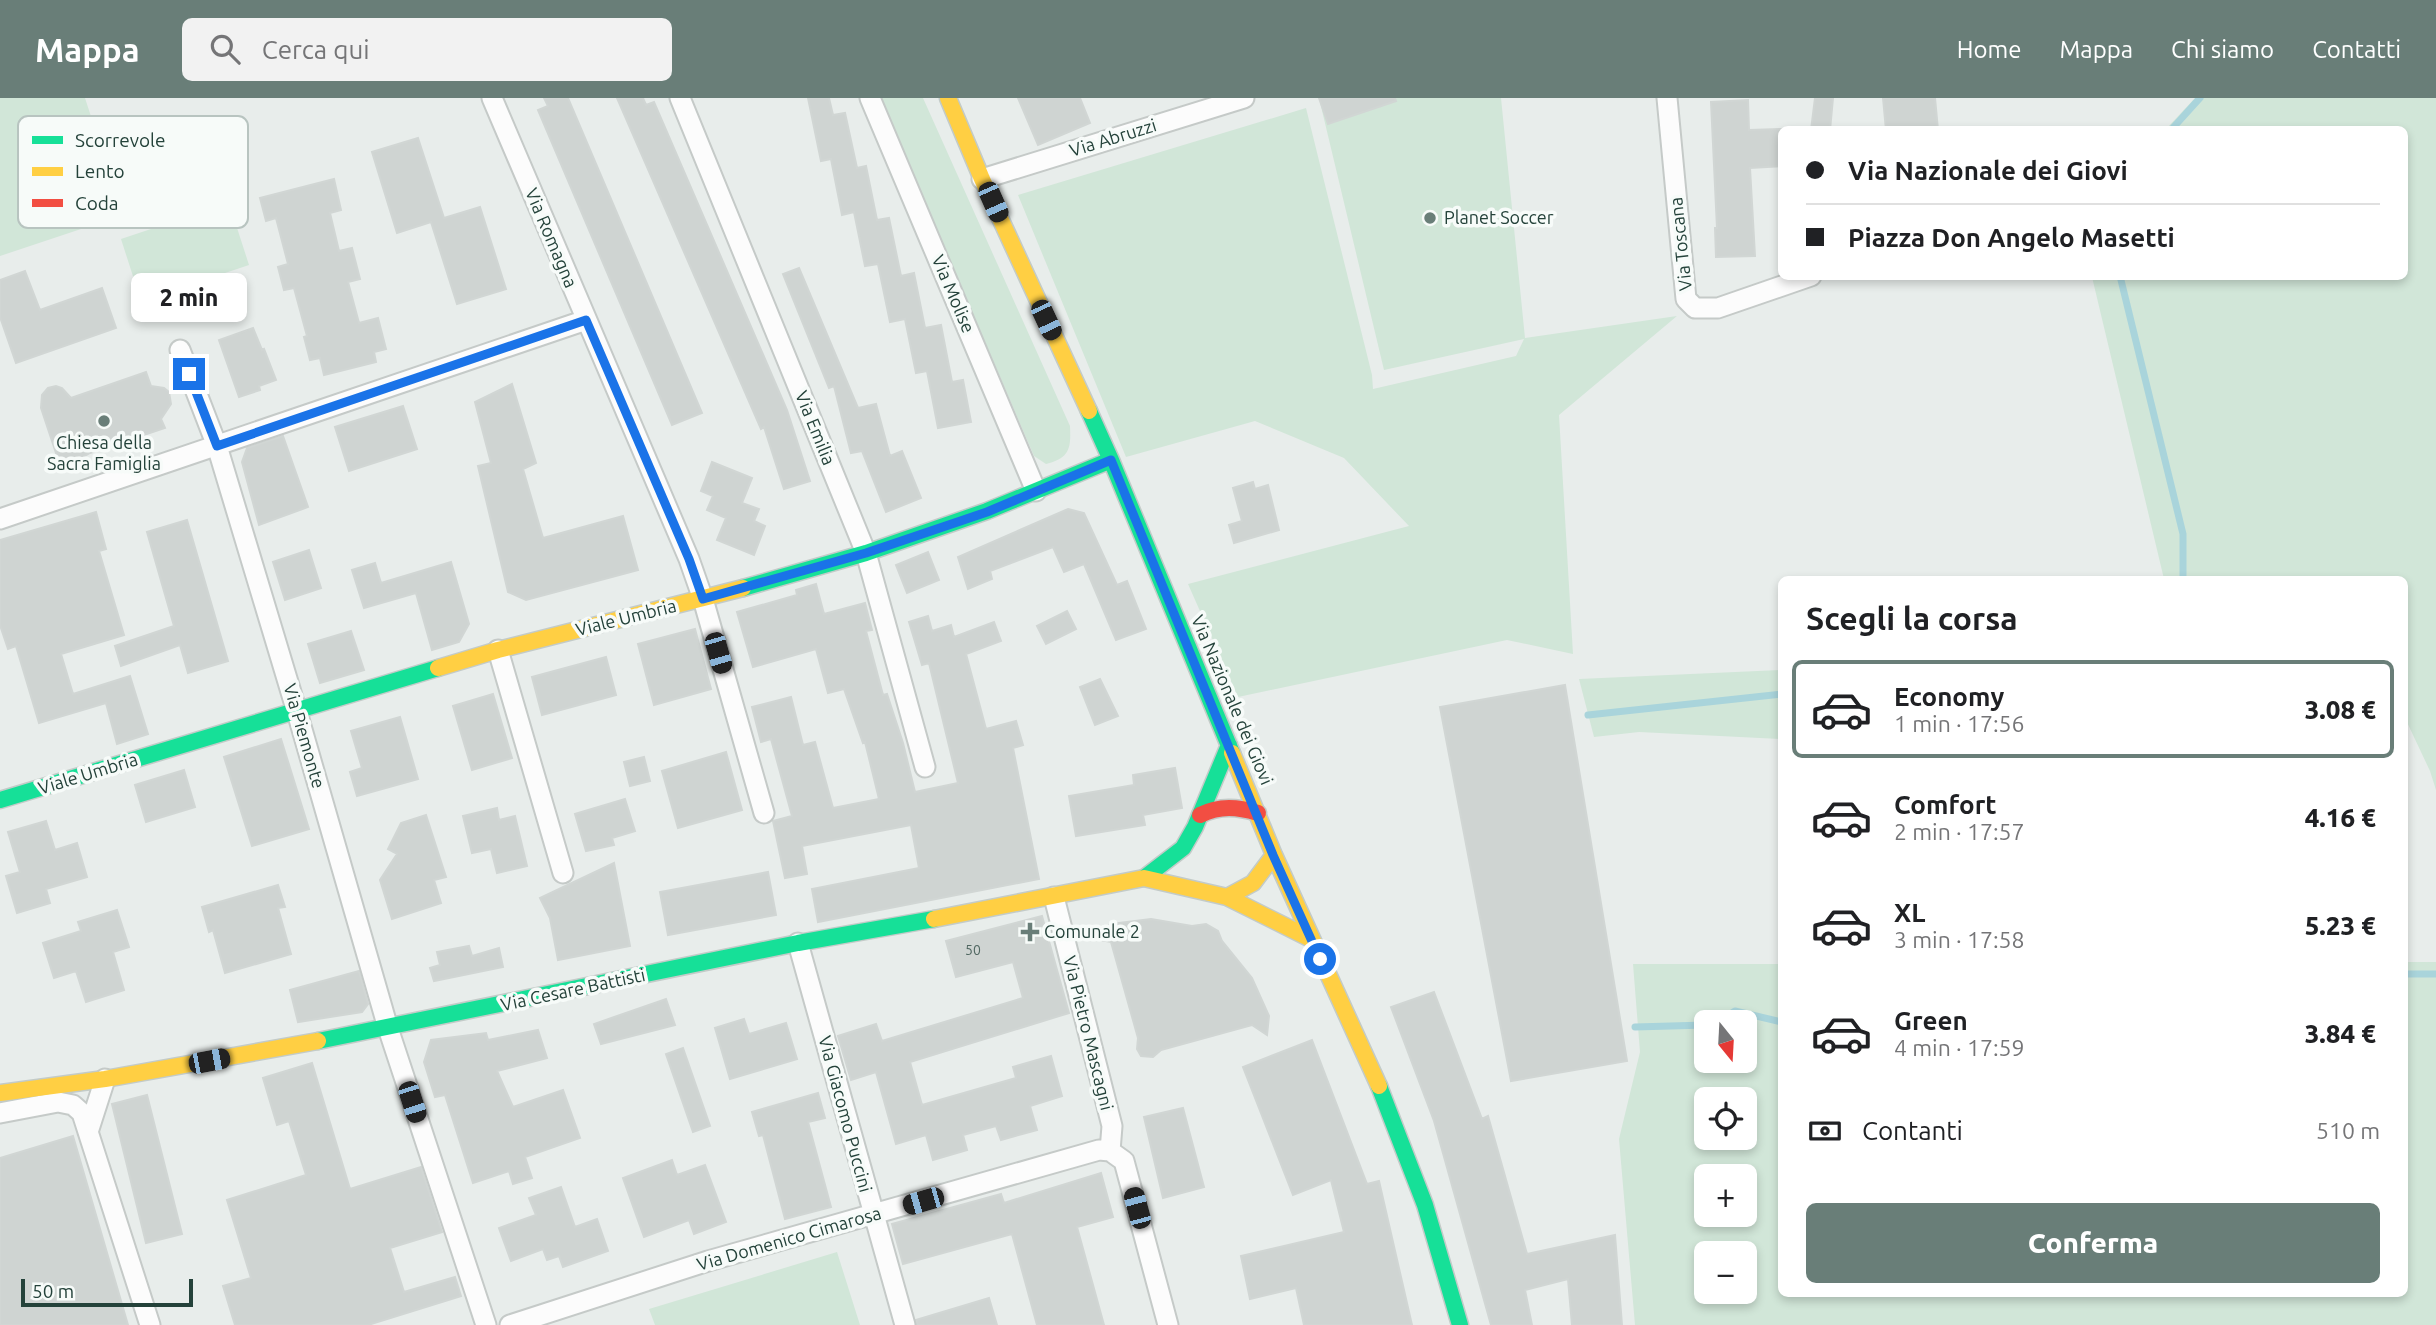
<!DOCTYPE html>
<html lang="it">
<head>
<meta charset="utf-8">
<style>
  :root { --surface:#fff; --page:#f2f2f2; --text:#202124; --muted:#757577; --line:#e0e0e0; --accent:#697e78 }
  body { margin:0; font-family:Ubuntu,sans-serif; background:var(--page); color:var(--text); height:100vh; display:flex; flex-direction:column; font-size:26px; white-space:nowrap }
  * { box-sizing:border-box; margin:0 }
  p { font-size:23px; color:var(--muted) }
  .icon { flex:none; width:38px; height:38px; fill:none; stroke:currentColor; stroke-width:2; stroke-linecap:round; stroke-linejoin:round }
  .map { position:relative; flex:1; overflow:hidden }
  .drawer { position:absolute; left:1778px; top:478px; width:630px; height:721px; display:flex; flex-direction:column; background:var(--surface); border-radius:10px; box-shadow:0 4px 10px #0003 }
  .drawer>* { flex:none }
  .top-card { position:absolute; left:1778px; top:28px; width:630px; height:154px; border-radius:10px; box-shadow:0 4px 10px #0003; display:grid; align-content:center; height:154px; padding:0 28px; background:var(--surface) }
  .needle { width:46px; rotate:162deg }
  .controls { position:absolute; left:1694px; top:912px; display:grid; gap:14px }
  .controls a { display:grid; place-items:center; width:63px; height:63px; border-radius:10px; background:var(--surface); box-shadow:0 4px 10px #0003; font-size:35px }
  .scale { position:absolute; left:21px; bottom:18px; width:172px; box-sizing:border-box; padding-left:7px; border:4px solid #24423a; border-top:0; font-size:19px; line-height:24px; white-space:nowrap; color:#24423a; -webkit-text-stroke:5px #f7fbf9; paint-order:stroke }
  .end { position:absolute; width:32px; height:32px; margin:-16px; border:9px solid #1a73e8; background:#fff; box-shadow:0 0 0 4px #fff }
  .from { border-radius:50% }
  .bubble { position:absolute; height:49px; border-radius:10px; background:var(--surface); box-shadow:0 4px 10px #0003; font-size:23px; font-weight:800; line-height:49px; text-align:center }
  .car { position:absolute; width:21px; height:42px; margin:-21px -10px; border-radius:9px; box-shadow:0 0 5px 2px #0007; background:linear-gradient(#222 24%,#8ab4d8 0 40%,#222 0 76%,#8ab4d8 0 86%,#222 0) }
  .top-card b { display:flex; align-items:center; gap:24px; height:66px; font-size:26px }
  .top-card b+b { border-top:2px solid var(--line) }
  .top-card i { width:18px; height:18px; background:var(--text) }
  ul { padding:0; list-style:none }
  li { display:flex; align-items:center; gap:21px; height:98px; margin:0 14px 10px; padding:0 14px; border:4px solid transparent; border-radius:10px }
  li div { flex:1 }
  li b { display:block; font-size:26px }
  li em { font-style:normal; font-weight:800 }
  li.selected { border-color:var(--accent) }
  li>.icon { width:63px; height:63px; stroke-width:1.5 }
  h2 { padding:0 28px; font-size:32px; line-height:84px }
  .pay { display:flex; align-items:center; gap:18px; height:77px; padding:0 28px; font-size:26px }
  .pay p { margin-inline-start:auto }
  .cta { display:flex; gap:14px; margin-top:auto; padding:14px 28px }
  .cta a { flex:1; height:80px; border-radius:10px; background:var(--accent); color:#fff; font-size:28px; font-weight:800; line-height:80px; text-align:center }
  header { display:flex; align-items:center; gap:42px; box-sizing:border-box; height:98px; padding:0 35px; background:var(--accent); color:#fff }
  header strong { font-size:33px }
  nav { display:flex; gap:38px; margin-inline-start:auto; font-size:24px }
  .search { width:490px; height:63px; background:var(--page); display:flex; align-items:center; gap:18px; box-sizing:border-box; padding:0 24px; border-radius:10px; color:var(--muted); font-size:26px }
  .map>svg:first-child { display:block }
</style>
</head>
<body>
<header>
<strong>Mappa</strong>
<div class="search"><svg class="icon" aria-label="search" viewBox="0 0 24 24"><circle cx="10" cy="10" r="6"/><path d="M15 15l6 6"/></svg>Cerca qui</div>
<nav><a>Home</a><a>Mappa</a><a>Chi siamo</a><a>Contatti</a></nav>
</header>
<div class="map">
<svg width="2436" height="1227" viewBox="0 0 2436 1227">
  <rect width="100%" height="100%" fill="#e8edeb"/>
  <path fill="#d1e6d8" fill-rule="evenodd" d="M0 0H85L123 117 0 158Z
    M880 0H923L1070 328C1071 350 1070 360 1046 366L1034 358Z
    M1319 0H1501L1525 240 1677 218 1559 317 1573 556 1507 542 1238 599 1188 486 1409 428 1344 360 1255 323 1126 359 1018 97 1306 10 1372 277 1373 291 1516 258 1524 241 1384 272Z
    M2195 0H2436V692L2430 673 2405 620 2404 481H2164L2092 179 2404 178V32L2166 31Z
    M229 105 249 167 141 203 121 141Z
    M1781 572 1780 641 1639 634 1594 639 1579 581Z
    M2405 864H2436V1227H1635L1619 1041 1640 954 1633 866H1781L1782 1195H2404ZM1706 924H1745V962H1706ZM1706 1001H1745V1040H1706ZM1706 1078H1745V1116H1706ZM1706 1155H1745V1194H1706Z
    M837 1154 860 1227H655L649 1211Z"/>
  <g fill="none" stroke-linecap="round" stroke-linejoin="round">
    <path stroke="#a9d4db" stroke-width="7" d="M2171 32 2200 0
      M2120 178 2183 436V481
      M1588 617 1782 596
      M2404 876H2436
      M1718 924 1735 913 1782 924
      M1635 929 1706 927"/>
  </g>
  <path fill="#cfd4d2" stroke="#d1d6d4" stroke-width="2" d="M544 0H568L702 315 672 327 538 12 548 8Z
    M617 0H643L646 7 654 4 787 312 810 383 784 391 764 329 761 331Z
    M808 0H829L833 17 845 15 857 70 866 68 877 122 889 120 901 178 914 175 925 230 941 227 952 284 963 282 971 324 938 330 927 273 916 275 905 221 890 224 878 166 865 168 854 114 842 117 831 61 821 63Z
    M1018 0H1080L1090 25 1038 47Z
    M1319 0H1395L1396 3 1328 26Z
    M1815 0H1833L1830 32H1811Z
    M1883 0H1935L1938 32H1886Z
    M1748 2 1749 32 1782 31V68L1750 70 1755 158 1716 159 1715 130H1717L1711 4Z
    M418 40 444 120 480 109 506 191 457 206 431 124 397 135 372 54Z
    M334 81 341 112 330 115 339 153 352 150 360 181 348 184 359 225 378 220 386 251 374 254 376 264 324 277 320 260 310 262 304 239 307 238 294 190 284 192 278 169 288 166 276 120 266 123 260 100Z
    M799 170 858 310 876 306 890 358 902 353 921 400 886 414 862 353 851 355 834 288 829 290 783 176Z
    M25 173 40 212 102 190 116 230 16 265 0 219V182Z
    M253 230 262 252 264 251 276 282 259 288 260 292 239 299 219 242Z
    M146 274 151 288 164 290 169 294 171 306 161 321 165 330 90 355 78 362 71 360 59 364 41 310 42 297 48 290 56 288 62 290 71 300Z
    M512 286 536 365 523 371 543 440 623 418 638 472 526 502 508 494 478 368 491 365 475 304Z
    M403 308 417 351 349 373 335 329Z
    M283 338 308 409 259 427 242 364 247 350Z
    M712 364 752 380 742 405 759 411 754 423 765 428 754 457 717 442 726 420 707 412 713 398 701 393Z
    M1253 384 1255 391 1268 387 1279 432 1234 445 1229 427 1242 423 1233 390Z
    M1068 411 1084 415 1117 487 1127 483 1146 531 1116 542 1084 466 1064 474 1053 449 990 473 992 481 968 491 958 459Z
    M96 414 106 451 99 453 124 537 61 556 73 596 130 578 148 636 117 646 106 605 39 625 16 548 8 551 0 527V442Z
    M187 422 228 563 188 575 180 547 121 568 115 548 174 528 147 434Z
    M309 452 321 490 285 502 273 464Z
    M928 454 939 482 907 495 896 467Z
    M451 464 469 526 459 544 432 552 416 495 364 510 352 472 375 465 381 485Z
    M816 486 824 516 865 505 872 532 866 533 883 597 887 596 903 645 915 694 958 685 929 565 922 567 909 524 928 518 932 533 951 527 954 539 994 524 1001 543 966 556 986 631 1016 623 1023 647 1013 650 1039 781 818 824 812 791 919 770 911 727 802 748 807 776 785 780 773 723 792 718 771 641 761 644 752 609 791 599 803 647 815 644 833 710 879 701 865 644 863 645 844 591 828 595 816 551 753 569 737 514 797 497 796 492Z
    M1067 513 1076 531 1046 546 1037 528Z
    M695 531 711 591 654 607 638 546Z
    M351 533 364 572 320 585 308 546Z
    M606 559 616 597 542 617 532 579Z
    M1100 581 1118 618 1095 627 1080 589Z
    M1565 587 1627 963 1511 983 1440 609Z
    M493 596 512 660 472 672 453 608Z
    M400 619 418 681 357 698 350 674 362 670 351 633Z
    M281 641 309 731 252 748 224 659Z
    M726 654 742 712 678 730 662 673Z
    M644 659 650 683 630 688 624 664Z
    M1175 670 1182 710 1143 717 1145 727 1076 738 1069 698 1134 687 1133 677Z
    M184 672 195 709 146 724 135 687Z
    M625 701 635 733 612 740 614 747 586 753 575 716Z
    M497 710 499 722 515 718 527 768 497 775 491 751 472 755 463 718Z
    M426 717 446 779 434 782 441 805 392 821 380 782 397 756 388 751 401 725Z
    M46 723 55 752 77 745 87 779 46 791 50 805 17 815 6 778 20 774 8 734Z
    M614 765 630 848 558 862 550 820 540 800Z
    M768 774 776 817 668 837 660 794Z
    M278 787 285 809 278 810 291 856 225 875 213 832 209 834 202 809Z
    M117 812 129 849 113 854 124 892 86 904 76 873 54 880 43 845 81 833 78 824Z
    M1042 818 1069 915 910 964 922 1007 1016 980 1013 969 1051 958 1062 998 1030 1008 1037 1032 1001 1042 996 1028 963 1037 967 1052 933 1062 926 1037 896 1046 876 974 851 982 838 938 876 926 882 943 1023 900 1013 864 956 879 946 843Z
    M1151 821 1192 828 1206 826 1218 833 1222 843 1252 880 1269 918 1267 937 1252 927 1161 952 1153 959 1141 958 1137 951 1138 940 1111 844 1090 840 1111 826Z
    M469 848 472 858 499 850 503 869 434 883 430 870 440 867 437 854Z
    M359 873 368 906 362 914 298 924 290 892Z
    M1434 894 1482 1021 1488 1018 1527 1156 1615 1137 1622 1227H1572L1568 1181 1525 1192 1532 1227H1491L1434 1023 1391 909Z
    M666 901 675 927 601 946 594 926Z
    M744 921 749 936 786 925 797 961 730 981 715 930Z
    M538 932 547 960 497 973 513 1009 563 992 580 1040 525 1059 532 1080 513 1086 509 1073 473 1085 445 997 435 999 424 964 431 942 486 935 488 942Z
    M1312 942 1367 1086 1379 1083 1412 1227H1304L1296 1190 1250 1201 1241 1158 1344 1134 1331 1082 1293 1097 1243 969Z
    M683 950 710 1028 693 1034 666 956Z
    M312 965 350 1091 421 1069 442 1134 390 1150 404 1194 455 1179 461 1198 368 1227H235L223 1188 251 1180 227 1102 306 1077 289 1023 277 1027 263 980Z
    M818 995 825 1020 808 1024 831 1109 785 1121 763 1037 759 1038 752 1014Z
    M147 997 182 1136 146 1145 112 1006Z
    M1183 1010 1204 1089 1163 1100 1144 1019Z
    M73 1038 128 1227H0V1060Z
    M672 1062 677 1077 705 1067 726 1124 694 1136 689 1122 644 1139 623 1080Z
    M1101 1075 1113 1119 1077 1129 1104 1227H1037L1012 1136 903 1166 892 1126 1001 1096 1004 1105Z
    M561 1089 575 1129 597 1121 608 1153 563 1169 559 1158 547 1162 543 1151 511 1163 499 1130 536 1117 529 1100Z
    M989 1200 997 1227H917L916 1222Z"/>
  <g fill="none" stroke-linecap="round" stroke-linejoin="round">
    <defs>
      <path id="street" d="M492 0 689 461 703 501 764 715
        M680 0 866 455 925 669
        M870 0 1036 393
        M1667 0 1686 201 1695 210H1718L1811 178
        M982 81 1244 0
        M180 252 217 348 297 614 388 930 486 1227
        M0 421 586 222
        M498 552 563 775
        M1054 799 1112 1028 1110 1053
        M798 845 905 1227
        M0 1015 58 1004 73 1007 82 1015 150 1227
        M88 1034 105 981
        M510 1227 708 1163 1099 1052 1110 1053 1124 1063 1168 1227"/>
      <path id="fast" d="M1089 313 1111 362 1232 655
        M743 490 866 455 987 413 1111 362
        M0 702 438 570
        M1144 780 1183 750 1195 729 1229 647
        M318 943 798 845 934 821
        M1379 988 1425 1107 1460 1227"/>
      <path id="slow" d="M948 0 982 81 1089 313
        M438 570 498 552 743 490
        M1232 655 1274 757 1379 988
        M1227 799 1253 785 1274 757
        M934 821 1144 780 1227 799 1311 841
        M0 995 105 981 318 943"/>
      <path id="jam" d="M1200 717C1220 707 1238 709 1258 715"/>
    </defs>
    <use href="#street" stroke="#c5cac8" stroke-width="23"/>
    <use href="#fast" stroke="#c3cbc8" stroke-width="19"/>
    <use href="#slow" stroke="#c3cbc8" stroke-width="19"/>
    <use href="#jam" stroke="#c3cbc8" stroke-width="19"/>
    <use href="#street" stroke="#fcfcfc" stroke-width="19"/>
    <use href="#fast" stroke="#16e098" stroke-width="16"/>
    <use href="#slow" stroke="#ffcf43" stroke-width="16"/>
    <use href="#jam" stroke="#f24e42" stroke-width="16"/>
  </g>
  <g fill="none" stroke-linecap="round" stroke-linejoin="round">
    <path stroke="#1a73e8" stroke-width="9" d="M189 276 217 348 586 222 689 461 703 501 866 455 987 414 1111 362 1273 757 1320 861"/>
  </g>
  <g fill="#697e78" stroke="#f7fbf9" stroke-width="2.5">
    <circle cx="1430" cy="120" r="7"/>
    <circle cx="104" cy="323" r="7"/>
    <path d="M1026.5 823.5h7v7h7v7h-7v7h-7v-7h-7v-7h7z"/>
  </g>
  <g text-anchor="middle" stroke-width="7" stroke-linejoin="round" paint-order="stroke">
    <g font-size="14" fill="#506761">
      <text x="973" y="857">50</text>
    </g>
    <g font-size="18" fill="#24423a" stroke="#f7fbf9">
      <text transform="translate(1113 40) rotate(-17)" y="6">Via Abruzzi</text>
      <text transform="translate(551 140) rotate(67)" y="6">Via Romagna</text>
      <text transform="translate(1681 146) rotate(-96)" y="6">Via Toscana</text>
      <text transform="translate(953 196) rotate(67)" y="6">Via Molise</text>
      <text transform="translate(815 330) rotate(68)" y="6">Via Emilia</text>
      <text transform="translate(626 520) rotate(-14)" y="6">Viale Umbria</text>
      <text transform="translate(1232 602) rotate(67)" y="6">Via Nazionale dei Giovi</text>
      <text transform="translate(304 638) rotate(74)" y="6">Via Piemonte</text>
      <text transform="translate(88 676) rotate(-17)" y="6">Viale Umbria</text>
      <text transform="translate(573 892) rotate(-12)" y="6">Via Cesare Battisti</text>
      <text transform="translate(1088 935) rotate(76)" y="6">Via Pietro Mascagni</text>
      <text transform="translate(845 1016) rotate(75)" y="6">Via Giacomo Puccini</text>
      <text transform="translate(789 1141) rotate(-16)" y="6">Via Domenico Cimarosa</text>
    </g>
    <g font-size="18" fill="#24423a" stroke="#f7fbf9" text-anchor="start">
      <text x="1444" y="126">Planet Soccer</text>
      <text x="104" y="351" text-anchor="middle">Chiesa della<tspan x="104" dy="21">Sacra Famiglia</tspan></text>
      <text x="1044" y="840">Comunale 2</text>
    </g>
  </g>
  <rect x="18" y="18" width="230" height="112" rx="10" fill="#f7fbf9" stroke="#b8c4c0" stroke-width="2"/>
  <rect x="32" y="38" width="31" height="8" fill="#16e098"/>
  <rect x="32" y="69" width="31" height="9" fill="#ffcf43"/>
  <rect x="32" y="101" width="31" height="8" fill="#f24e42"/>
  <g font-size="19" fill="#24423a">
    <text x="75" y="49">Scorrevole</text>
    <text x="75" y="80">Lento</text>
    <text x="75" y="112">Coda</text>
  </g>
</svg>
<div class="controls">
<a><svg class="needle" viewBox="-14 -14 28 28"><path d="M0-13l5 13h-10z" fill="#e53935"/><path d="M0 13l5-13h-10z" fill="#757577"/></svg></a>
<a><svg class="icon" aria-label="locate" viewBox="0 0 24 24"><circle cx="12" cy="12" r="6"/><path d="M12 2v4M12 18v4M2 12h4M18 12h4"/></svg></a>
<a>+</a>
<a>−</a>
</div>
<div class="scale">50 m</div>
<i class="end from" style="left:1320px;top:861px"></i>
<i class="end" style="left:189px;top:276px"></i>
<div class="bubble" style="left:131px;top:175px;width:116px">2 min</div>
<i class="car" style="left:993px;top:104px;rotate:156deg"></i>
<i class="car" style="left:1046px;top:222px;rotate:155deg"></i>
<i class="car" style="left:718px;top:555px;rotate:164deg"></i>
<i class="car" style="left:209px;top:963px;rotate:79deg"></i>
<i class="car" style="left:412px;top:1004px;rotate:162deg"></i>
<i class="car" style="left:923px;top:1103px;rotate:254deg"></i>
<i class="car" style="left:1137px;top:1110px;rotate:345deg"></i>
<div class="top-card">
<b><i class="from"></i>Via Nazionale dei Giovi</b>
<b><i></i>Piazza Don Angelo Masetti</b>
</div>
<section class="drawer">
<h2>Scegli la corsa</h2>
<ul>
<li class="selected"><svg class="icon" aria-label="car" viewBox="0 0 24 24"><path d="M5 17H2v-5l4-1 3-4h7l3 4 3 1v5h-3M9 17h6M6 11h13"/><circle cx="7" cy="17" r="2"/><circle cx="17" cy="17" r="2"/></svg><div><b>Economy</b><p>1 min · 17:56</p></div><em>3.08 €</em></li>
<li><svg class="icon" aria-label="car" viewBox="0 0 24 24"><path d="M5 17H2v-5l4-1 3-4h7l3 4 3 1v5h-3M9 17h6M6 11h13"/><circle cx="7" cy="17" r="2"/><circle cx="17" cy="17" r="2"/></svg><div><b>Comfort</b><p>2 min · 17:57</p></div><em>4.16 €</em></li>
<li><svg class="icon" aria-label="car" viewBox="0 0 24 24"><path d="M5 17H2v-5l4-1 3-4h7l3 4 3 1v5h-3M9 17h6M6 11h13"/><circle cx="7" cy="17" r="2"/><circle cx="17" cy="17" r="2"/></svg><div><b>XL</b><p>3 min · 17:58</p></div><em>5.23 €</em></li>
<li><svg class="icon" aria-label="car" viewBox="0 0 24 24"><path d="M5 17H2v-5l4-1 3-4h7l3 4 3 1v5h-3M9 17h6M6 11h13"/><circle cx="7" cy="17" r="2"/><circle cx="17" cy="17" r="2"/></svg><div><b>Green</b><p>4 min · 17:59</p></div><em>3.84 €</em></li>
</ul>
<div class="pay"><svg class="icon" aria-label="cash" viewBox="0 0 24 24"><path d="M3 7h18v10H3z"/><circle cx="12" cy="12" r="2"/></svg>Contanti<p>510 m</p></div>
<div class="cta"><a>Conferma</a></div>
</section>
</div>
</body>
</html>
